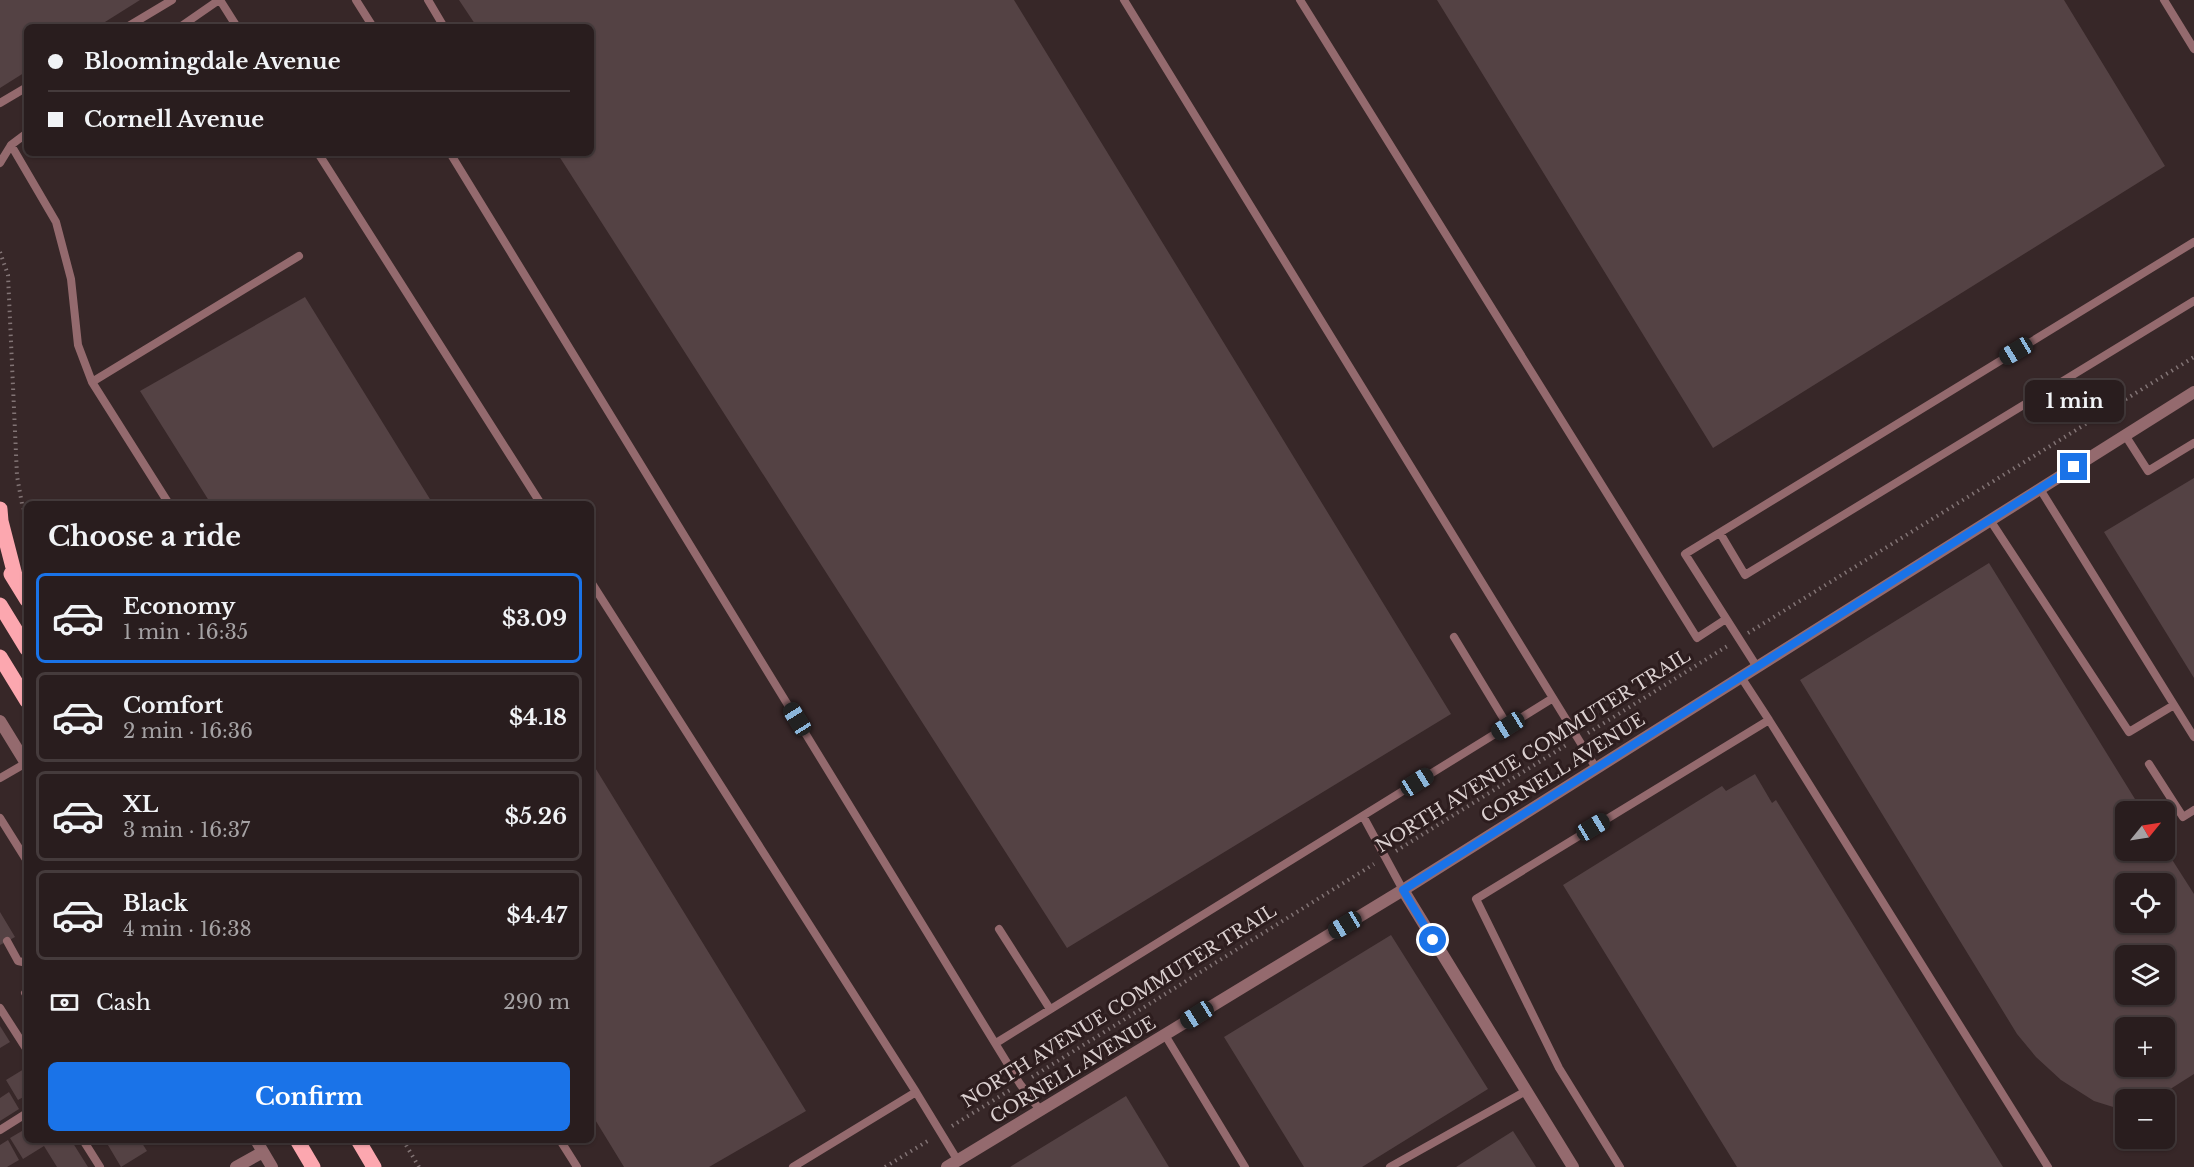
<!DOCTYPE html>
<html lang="en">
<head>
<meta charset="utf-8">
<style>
  :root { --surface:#291d1e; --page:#352a2b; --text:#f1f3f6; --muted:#a5a2a4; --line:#453b3c; --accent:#1a73e8 }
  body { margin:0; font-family:"Libre Baskerville",serif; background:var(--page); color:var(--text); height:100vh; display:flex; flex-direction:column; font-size:22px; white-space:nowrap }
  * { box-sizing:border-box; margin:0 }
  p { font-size:20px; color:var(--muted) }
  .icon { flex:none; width:33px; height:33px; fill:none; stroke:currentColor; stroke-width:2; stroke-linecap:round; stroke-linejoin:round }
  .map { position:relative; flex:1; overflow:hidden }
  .sheet { position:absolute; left:24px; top:501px; width:570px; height:642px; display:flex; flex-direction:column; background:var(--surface); border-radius:9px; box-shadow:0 2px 4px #0004,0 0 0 2px var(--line) }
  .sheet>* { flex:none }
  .guide { position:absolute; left:24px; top:24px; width:570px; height:132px; border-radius:9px; box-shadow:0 2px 4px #0004,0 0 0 2px var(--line); display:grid; align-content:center; height:132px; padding:0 24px; background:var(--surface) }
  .needle { width:39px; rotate:60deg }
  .fabs { position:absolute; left:2115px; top:801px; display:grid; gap:12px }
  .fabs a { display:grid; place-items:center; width:60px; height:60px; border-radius:9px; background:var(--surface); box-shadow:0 2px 4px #0004,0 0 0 2px var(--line); font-size:30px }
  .end { position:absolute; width:27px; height:27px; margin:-14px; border:8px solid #1a73e8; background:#fff; box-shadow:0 0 0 3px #fff }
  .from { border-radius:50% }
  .bubble { position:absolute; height:42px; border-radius:9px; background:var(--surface); box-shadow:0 2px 4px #0004,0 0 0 2px var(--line); font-size:20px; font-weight:700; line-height:42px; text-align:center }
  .car { position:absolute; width:18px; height:36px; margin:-18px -9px; border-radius:8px; box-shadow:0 0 4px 2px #0007; background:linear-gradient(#222 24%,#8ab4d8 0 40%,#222 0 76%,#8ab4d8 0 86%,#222 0) }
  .guide b { display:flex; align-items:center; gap:21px; height:57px; font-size:22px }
  .guide b+b { border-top:2px solid var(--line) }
  .guide i { width:15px; height:15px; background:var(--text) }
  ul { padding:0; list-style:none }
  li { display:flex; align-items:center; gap:18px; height:90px; margin:0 12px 9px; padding:0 12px; border:3px solid var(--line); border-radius:9px }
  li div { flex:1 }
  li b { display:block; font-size:22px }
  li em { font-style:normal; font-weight:700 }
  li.on { border-color:var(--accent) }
  li>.icon { width:54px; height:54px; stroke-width:1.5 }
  h2 { padding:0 24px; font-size:27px; line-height:72px }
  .pay { display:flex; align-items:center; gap:15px; height:66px; padding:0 24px; font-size:22px }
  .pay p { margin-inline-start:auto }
  .action { display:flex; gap:12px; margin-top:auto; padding:12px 24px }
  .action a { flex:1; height:69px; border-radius:9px; background:var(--accent); color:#fff; font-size:24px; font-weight:700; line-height:69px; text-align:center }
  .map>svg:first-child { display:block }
</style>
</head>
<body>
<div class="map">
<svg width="2194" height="1167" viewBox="0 0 2194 1167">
  <rect width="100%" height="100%" fill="#372728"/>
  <path fill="#544244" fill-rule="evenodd" d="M0 0H140L97 27H27V71L0 88Z
    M459 0H1014L1451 714 1067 948 557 153H591V27H477Z
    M1437 0H2064L2165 166 1713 448Z
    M305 297 433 504H211L140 391Z
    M2194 478V678L2104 532Z
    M1989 563 2143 812H2126V850H2164V847L2194 894V1074L2153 1100H2126V1111L2094 1101 2061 1080 2036 1057 2017 1034 1800 680ZM2126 884H2164V922H2126ZM2126 956H2164V994H2126ZM2126 1028H2164V1066H2126Z
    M591 761 806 1111 709 1167H624L591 1113Z
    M1755 774 1772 803 1776 800 2003 1167H1737L1563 885 1722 786 1726 791Z
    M0 912 15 937 0 945Z
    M1391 935 1488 1089 1362 1167H1304L1224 1037Z
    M0 1026 10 1042 0 1048Z
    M24 1069 27 1074V1095L18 1100 6 1080Z
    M9 1092 19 1109 0 1121V1098Z
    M1126 1096 1169 1167H1010Z
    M27 1128V1140H71L88 1167H57L44 1146 23 1159 10 1138Z
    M1513 1131 1536 1167H1456Z
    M8 1140 19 1160 7 1167H0V1145Z
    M105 1140H140L147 1151 121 1167Z"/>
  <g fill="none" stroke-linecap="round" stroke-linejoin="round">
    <path stroke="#827475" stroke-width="4" stroke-dasharray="1.5 4.5" stroke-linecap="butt" d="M0 252 8 275 17 476 22 504 27 518
      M1748 633 2194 357
      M1588 733 1729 645
      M1396 851 1568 744
      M1032 1077 1374 864
      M952 1126 1010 1090
      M403 1140 419 1167
      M885 1167 931 1139"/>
    <path stroke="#946a6e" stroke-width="8" d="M220 0 237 27
      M356 0 373 27
      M428 0 444 27
      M1124 0 1596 768
      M1300 0 1697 638 1726 619
      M2164 0 2194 49
      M127 27 172 0
      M180 27 219 0
      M0 103 27 87
      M11 145 56 222 71 279 78 345 92 382
      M318 153 541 504
      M450 153 1020 1084 1040 1110
      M0 163 11 145 27 133
      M2125 435 2148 471 2194 443
      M2040 489 2194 737
      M169 504 92 382 299 256
      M1990 520 2129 732 2174 705
      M1720 533 1745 575 2194 301
      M591 582 916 1092
      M1454 637 1508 726
      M1757 667 1685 554 2194 242
      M1741 677 1769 720
      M2149 764 2183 817 2194 810
      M0 778 26 763
      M1363 816 1403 890
      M0 818 27 861
      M999 929 1050 1009
      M7 941 18 961 27 963
      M25 993 27 992
      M0 1008 27 1050
      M1165 1035 1245 1167
      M996 1043 1553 698
      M0 1130 27 1113
      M83 1140 100 1167
      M560 1140 577 1167
      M793 1167 916 1092 958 1161
      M1390 1167 1526 1091
      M1620 1167 1559 1068 1476 899 1769 720 2048 1167"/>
    <path stroke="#946a6e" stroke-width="12" d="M0 721 27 765
      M1403 890 1573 1167
      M256 1140 272 1167
      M236 1167 263 1152
      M947 1167 1403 890 2194 392"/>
    <path stroke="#fca7af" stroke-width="15" d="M0 509 1 521 17 583
      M11 574 27 600
      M0 605 27 649
      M0 657 27 701
      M297 1140 313 1167
      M358 1140 374 1167"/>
  </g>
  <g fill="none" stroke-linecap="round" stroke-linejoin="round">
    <path stroke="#1a73e8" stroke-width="8" d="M1433 940 1403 890 2074 467"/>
  </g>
  <g text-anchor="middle" stroke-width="6" stroke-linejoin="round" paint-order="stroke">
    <g font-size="18" fill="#dacfcf" stroke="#2d1d1e">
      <text transform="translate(1533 751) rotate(-32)" y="6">NORTH AVENUE COMMUTER TRAIL</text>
      <text transform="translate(1563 768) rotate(-32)" y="6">CORNELL AVENUE</text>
      <text transform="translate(1119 1006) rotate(-32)" y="6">NORTH AVENUE COMMUTER TRAIL</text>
      <text transform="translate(1073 1070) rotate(-31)" y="6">CORNELL AVENUE</text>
    </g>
  </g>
</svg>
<div class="fabs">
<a><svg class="needle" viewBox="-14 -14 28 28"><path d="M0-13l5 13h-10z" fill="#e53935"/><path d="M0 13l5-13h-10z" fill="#a5a2a4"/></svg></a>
<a><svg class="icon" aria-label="locate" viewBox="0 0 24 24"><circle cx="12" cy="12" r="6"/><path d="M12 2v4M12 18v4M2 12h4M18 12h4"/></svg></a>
<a><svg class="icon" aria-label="layers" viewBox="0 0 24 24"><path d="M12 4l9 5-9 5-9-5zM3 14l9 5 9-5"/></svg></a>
<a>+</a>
<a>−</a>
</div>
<i class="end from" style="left:1433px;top:940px"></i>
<i class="end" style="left:2074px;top:467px"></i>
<div class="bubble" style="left:2025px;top:380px;width:99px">1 min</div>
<i class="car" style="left:2016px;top:351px;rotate:239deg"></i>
<i class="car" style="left:797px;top:719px;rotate:328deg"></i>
<i class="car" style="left:1508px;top:726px;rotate:238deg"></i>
<i class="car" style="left:1417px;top:782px;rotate:58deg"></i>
<i class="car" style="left:1593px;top:827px;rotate:59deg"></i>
<i class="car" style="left:1345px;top:925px;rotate:239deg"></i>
<i class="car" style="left:1197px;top:1015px;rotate:238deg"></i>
<div class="guide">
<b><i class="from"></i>Bloomingdale Avenue</b>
<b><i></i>Cornell Avenue</b>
</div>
<section class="sheet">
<h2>Choose a ride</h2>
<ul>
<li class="on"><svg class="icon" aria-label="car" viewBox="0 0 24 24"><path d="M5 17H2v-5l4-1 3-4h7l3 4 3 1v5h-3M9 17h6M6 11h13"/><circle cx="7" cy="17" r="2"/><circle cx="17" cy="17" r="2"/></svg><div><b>Economy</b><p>1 min · 16:35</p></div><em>$3.09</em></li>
<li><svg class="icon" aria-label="car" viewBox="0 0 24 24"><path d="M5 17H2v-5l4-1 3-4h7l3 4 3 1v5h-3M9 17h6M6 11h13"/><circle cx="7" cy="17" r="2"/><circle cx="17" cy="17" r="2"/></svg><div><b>Comfort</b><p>2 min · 16:36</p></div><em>$4.18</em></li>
<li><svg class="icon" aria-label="car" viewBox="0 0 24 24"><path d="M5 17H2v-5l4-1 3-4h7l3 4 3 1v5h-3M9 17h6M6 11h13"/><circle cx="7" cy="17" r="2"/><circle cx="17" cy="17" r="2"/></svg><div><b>XL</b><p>3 min · 16:37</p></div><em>$5.26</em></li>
<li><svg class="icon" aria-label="car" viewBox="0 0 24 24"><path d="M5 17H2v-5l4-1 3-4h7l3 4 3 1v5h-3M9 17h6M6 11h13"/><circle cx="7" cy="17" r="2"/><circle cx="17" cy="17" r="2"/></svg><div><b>Black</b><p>4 min · 16:38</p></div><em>$4.47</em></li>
</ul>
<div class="pay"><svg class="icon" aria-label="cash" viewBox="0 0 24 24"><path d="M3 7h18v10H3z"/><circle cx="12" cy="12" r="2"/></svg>Cash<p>290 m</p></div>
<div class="action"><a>Confirm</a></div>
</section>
</div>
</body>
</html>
